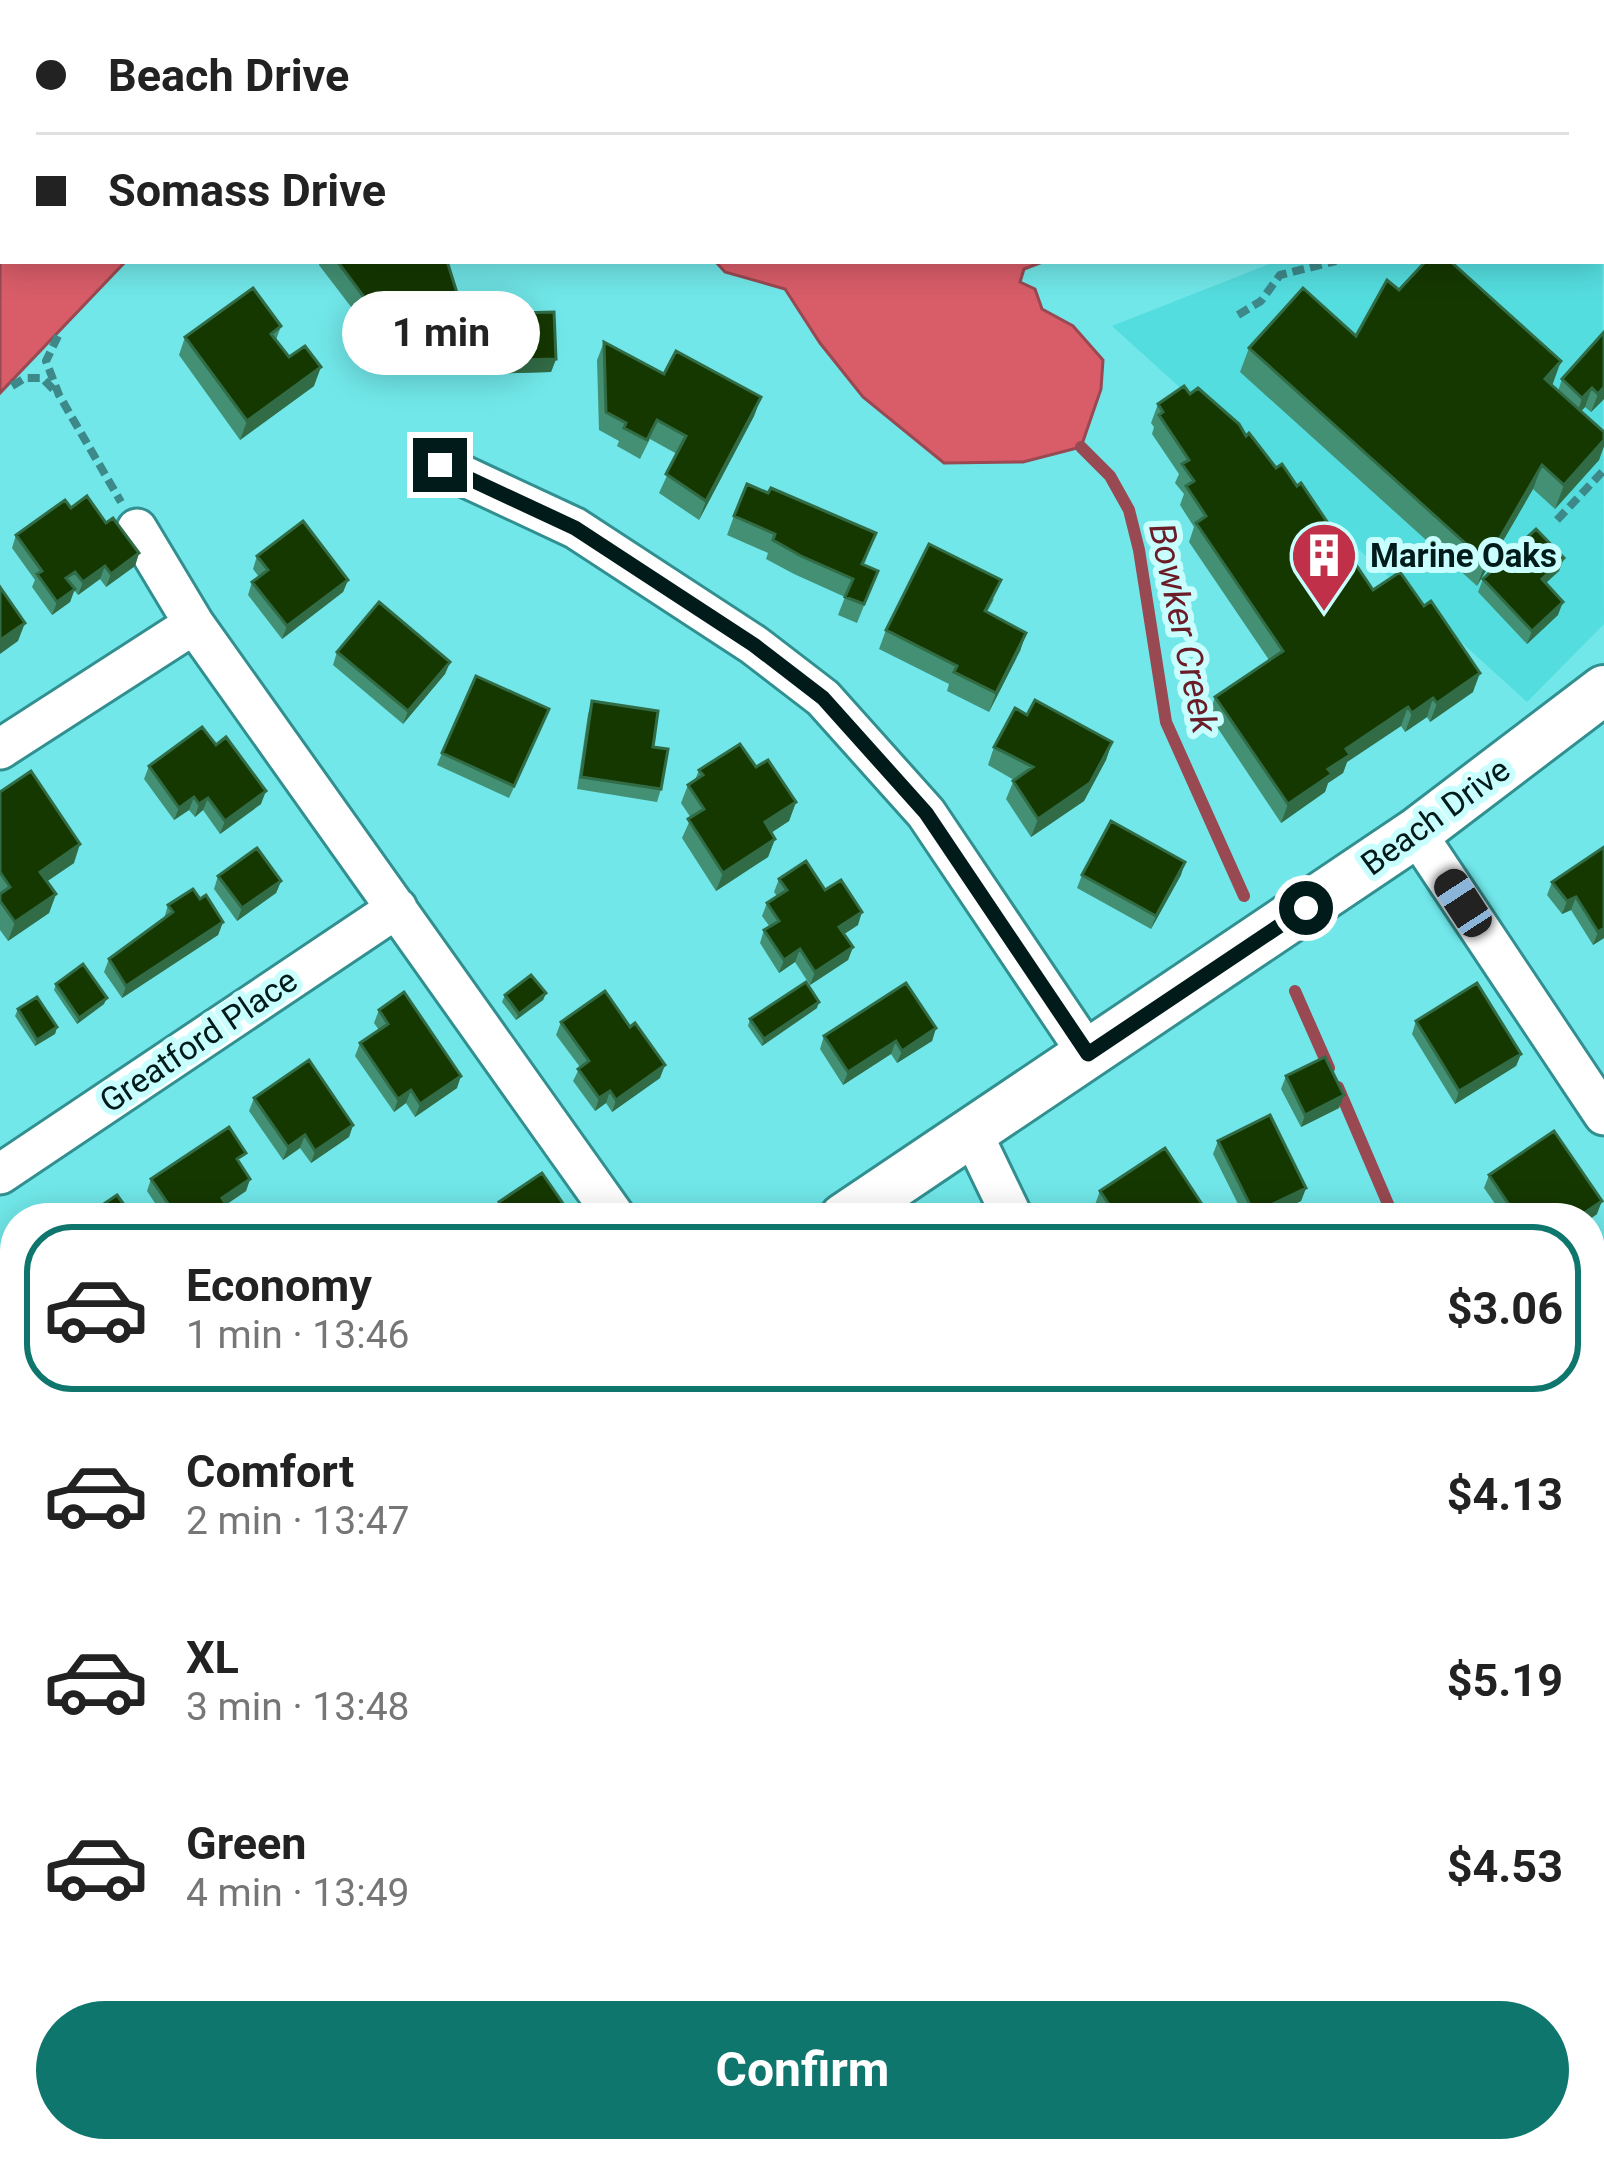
<!DOCTYPE html>
<html lang="en">
<head>
<meta charset="utf-8">
<style>
  :root { --surface:#fff; --page:#f2f2f2; --text:#222; --muted:#767676; --line:#e0e0e0; --accent:#0f766e }
  body { margin:0; font-family:Roboto,sans-serif; background:var(--page); color:var(--text); height:100vh; display:flex; flex-direction:column; font-size:45px; white-space:nowrap }
  * { box-sizing:border-box; margin:0 }
  p { font-size:39px; color:var(--muted) }
  .icon { flex:none; width:66px; height:66px; fill:none; stroke:currentColor; stroke-width:2; stroke-linecap:round; stroke-linejoin:round }
  .map { position:relative; flex:1; overflow:hidden }
  .details { position:absolute; left:0px; top:1203px; width:1605px; height:960px; display:flex; flex-direction:column; background:var(--surface); border-radius:48px 48px 0 0; box-shadow:0 6px 30px #0003 }
  .details>* { flex:none }
  .top-card { position:absolute; left:0px; top:0px; width:1605px; height:264px; box-shadow:0 6px 30px #0003; display:grid; align-content:center; height:264px; padding:0 36px; background:var(--surface) }
  .end { position:absolute; width:54px; height:54px; margin:-27px; border:15px solid #011a1a; background:#fff; box-shadow:0 0 0 6px #fff }
  .from { border-radius:50% }
  .bubble { position:absolute; height:84px; border-radius:42px; background:var(--surface); box-shadow:0 6px 30px #0003; font-size:39px; font-weight:700; line-height:84px; text-align:center }
  .car { position:absolute; width:36px; height:72px; margin:-36px -18px; border-radius:15px; box-shadow:0 0 9px 3px #0007; background:linear-gradient(#222 24%,#8ab4d8 0 40%,#222 0 76%,#8ab4d8 0 86%,#222 0) }
  .top-card b { display:flex; align-items:center; gap:42px; height:114px; font-size:45px }
  .top-card b+b { border-top:3px solid var(--line) }
  .top-card i { width:30px; height:30px; background:var(--text) }
  ul { padding:21px 0 0; list-style:none }
  li { display:flex; align-items:center; gap:36px; height:168px; margin:0 24px 18px; padding:0 12px; border:6px solid transparent; border-radius:48px }
  li div { flex:1 }
  li b { display:block; font-size:45px }
  li em { font-style:normal; font-weight:700 }
  li.active { border-color:var(--accent) }
  li>.icon { width:108px; height:108px; stroke-width:1.5 }
  .primary-button { display:flex; gap:24px; margin-top:auto; padding:24px 36px }
  .primary-button a { flex:1; height:138px; border-radius:72px; background:var(--accent); color:#fff; font-size:48px; font-weight:700; line-height:138px; text-align:center }
  .map>svg:first-child { display:block }
</style>
</head>
<body>
<div class="map">
<svg width="1604" height="2163" viewBox="0 0 1604 2163">
  <rect width="100%" height="100%" fill="#71e7e9"/>
  <path fill="#54dddf" d="M1602 153 1604 624 1527 702 1112 326 1277 261H1602Z"/>
  <path fill="#dd9a0f" d="M1604 1425V1841L1590 1814V1435Z"/>
  <path fill="#d85d69" stroke="#984951" stroke-width="3" d="M0 0H1604V144L1602 3H3V261H126L0 393Z
    M715 261H1045L1024 269 1020 282 1035 289 1042 309 1073 326 1103 360 1101 389 1081 447 1023 462 944 463 863 397 820 343 785 289 725 272Z"/>
  <g fill="none" stroke-linecap="round" stroke-linejoin="round">
    <path stroke="#984951" stroke-width="12" d="M1081 447 1110 476 1129 510 1139 550 1166 722 1244 896
      M1295 991 1329 1068
      M1338 1087 1394 1218
      M1590 1527 1604 1541"/>
    <defs>
      <path id="minor" d="M440 465 575 528 754 645 823 698 926 813 1088 1054
        M137 529 194 624 616 1218
        M0 749 194 624
        M1416 833 1604 1115
        M972 1133 1013 1218
        M0 1174 397 908
        M1590 1891 1604 1883
        M0 2012 15 2047
        M58 2148 64 2163
        M1461 2148 1469 2163
        M1045 2163 1076 2148"/>
      <path id="major" d="M844 1218 1416 833 1604 690
        M0 1786 15 1776"/>
    </defs>
    <use href="#minor" stroke="#328f90" stroke-width="45"/>
    <use href="#major" stroke="#328f90" stroke-width="54"/>
    <path stroke="#3d8889" stroke-width="8" stroke-dasharray="12 6" stroke-linecap="butt" d="M1602 184H1604
      M1238 315 1261 301 1280 275 1336 261
      M58 336 46 361 59 395 121 502
      M12 386 25 378H42L58 394
      M1557 520 1604 470"/>
    <use href="#minor" stroke="#fff" stroke-width="39"/>
    <use href="#major" stroke="#fff" stroke-width="48"/>
  </g>
  <path fill="#439074" d="M320 261H447L461 344 431 353 429 344 409 351 399 316 379 322 377 315 361 320 319 265Z
    M1399 290 1558 391 1562 379 1604 332V399L1591 412 1585 407 1581 411 1604 432V446L1599 460 1555 509 1533 489 1477 586 1240 372 1249 348 1356 336Z
    M482 314 556 359 551 372 480 374 478 327Z
    M281 326 276 340 314 386 240 440 179 355 185 337Z
    M604 342 664 374 761 397 754 416 699 520 659 493 677 454 650 439 640 459 617 446 619 441 599 430 597 360Z
    M1190 394 1246 436 1373 590 1473 692 1430 722 1427 717 1405 732 1401 726 1347 762 1343 773 1328 783 1325 792 1281 823 1209 715 1215 697 1269 660 1189 542 1194 527 1180 505 1184 494 1175 483 1179 474 1152 434 1154 427 1151 423 1158 404Z
    M768 493 876 533 864 565 878 571 857 623 838 615 845 597 794 574 766 559 768 553 727 535 734 516Z
    M71 508 106 523 139 553 135 566 106 587 100 579 78 595 74 590 70 602 52 615 32 587 35 580 12 548 16 535Z
    M257 556 348 580 343 592 282 639 248 595 252 582 259 577 253 569Z
    M1564 558 1559 571 1546 583 1558 615 1527 644 1478 592 1483 579Z
    M994 599 987 612 1026 633 1020 651 989 712 947 691 949 684 879 649 886 630Z
    M337 652 450 662 445 674 403 724 333 665Z
    M592 701 653 747 661 789 657 802 577 789 588 714Z
    M1027 715 1112 742 1106 760 1084 801 1031 837 1006 799 1014 780 988 765 994 747Z
    M544 722 509 798 437 765 442 753Z
    M149 766 261 804 220 834 203 810 195 817 189 810 174 820 144 779Z
    M756 767 796 802 789 821 771 833 775 839 768 857 716 891 682 838 691 818 681 803 688 785 695 780 699 770Z
    M0 792 74 863 47 881 56 894 49 913 8 941 0 930Z
    M1604 847V938L1593 945 1571 910 1562 914 1547 895 1552 882Z
    M1082 875H1181L1151 929 1077 888Z
    M218 876 281 881 276 893 237 921 214 889Z
    M779 879 825 890 858 925 844 934 853 947 848 960 810 985 795 962 779 973 760 943 764 930 770 927 762 916 767 903 777 896 774 892Z
    M200 899 223 922 218 935 122 998 104 972 109 959 164 919 168 905Z
    M56 984 104 1004 77 1024 54 990Z
    M546 993 543 1000 516 1020 502 1002 505 995Z
    M817 1008 762 1046 748 1026 750 1019Z
    M18 1009 57 1027 55 1034 35 1046 15 1016Z
    M379 1010 457 1088 415 1117 406 1103 394 1112 355 1056 360 1043 379 1030 374 1023Z
    M1416 1021 1521 1054 1516 1066 1455 1104 1412 1034Z
    M561 1022 660 1078 612 1112 606 1103 595 1111 573 1081 580 1067 556 1035Z
    M936 1028 932 1041 897 1063 891 1054 843 1085 820 1049 824 1036Z
    M1286 1076 1339 1108 1301 1127 1281 1089Z
    M254 1098 353 1125 349 1137 311 1163 300 1148 283 1160 249 1111Z
    M1218 1141 1306 1188 1301 1201 1266 1218H1245L1213 1154Z
    M241 1166 250 1179 246 1191 224 1206 221 1216 218 1218H165L147 1191 151 1179Z
    M1489 1175 1597 1214 1590 1219 1505 1218 1484 1188Z
    M1100 1191 1211 1218H1098L1093 1210Z
    M499 1202 573 1218H497L495 1215Z
    M15 1247V1368L14 1369 0 1350V1258Z
    M1600 1275H1604V1361L1590 1358V1286L1595 1289Z
    M15 1552V1594L1 1570 6 1557Z
    M1604 2065V2163H1598L1594 2152 1598 2141 1590 2144V2071Z
    M190 2148H252L259 2163H193L188 2153Z
    M729 2148H806L814 2163H736Z
    M827 2148H885L856 2163H835Z
    M1324 2151 1400 2163H1319Z"/>
  <path fill="#316c46" d="M384 296 377 315 361 320 367 301Z
    M406 297 399 316 379 322 386 303Z
    M436 325 429 344 409 351 416 332Z
    M467 325 461 344 431 353 438 334Z
    M556 359 551 372 480 374 484 361Z
    M1561 361 1552 386 1545 379Z
    M321 367 314 386 240 440 247 421Z
    M1604 387V399L1591 412 1598 394Z
    M1592 388 1585 407 1576 417 1582 398Z
    M761 397 754 416 699 520 706 501Z
    M1604 440V446L1599 460 1555 509 1564 485Z
    M1542 465 1533 489 1477 586 1486 562Z
    M139 553 135 566 106 587 111 574Z
    M1564 558 1559 571 1537 591 1542 579Z
    M105 566 100 579 78 595 83 582Z
    M348 580 343 592 282 639 287 626Z
    M75 589 70 602 52 615 57 602Z
    M1563 602 1558 615 1527 644 1532 631Z
    M25 623 18 641 0 654V640Z
    M1026 633 1020 651 989 712 996 693Z
    M450 662 445 674 403 724 408 711Z
    M1480 673 1473 692 1430 722 1437 703Z
    M1433 698 1427 717 1405 732 1412 713Z
    M1408 707 1401 726 1347 762 1343 773 1328 783 1325 792 1281 823 1288 804 1328 769 1346 749Z
    M1112 742 1106 760 1084 801 1031 837 1038 819Z
    M266 791 261 804 220 834 225 821Z
    M194 797 189 810 174 820 179 808Z
    M208 798 203 810 195 817 199 804Z
    M796 802 789 821 758 841 765 822Z
    M775 839 768 857 716 891 723 873Z
    M80 844 74 863 33 891 40 872Z
    M1185 862 1181 875 1151 929 1156 916Z
    M281 881 276 893 237 921 242 908Z
    M56 894 49 913 8 941 15 922Z
    M1576 897 1571 910 1562 914 1567 901Z
    M862 912 858 925 835 940 839 927Z
    M223 922 218 935 122 998 126 986Z
    M1604 928V938L1593 945 1598 932Z
    M853 947 848 960 810 985 815 972Z
    M800 949 795 962 779 973 784 960Z
    M546 993 543 1000 516 1020 519 1014Z
    M107 998 104 1004 77 1024 79 1018Z
    M819 1002 817 1008 762 1046 764 1039Z
    M57 1027 55 1034 35 1046 37 1040Z
    M936 1028 932 1041 897 1063 902 1051Z
    M896 1041 891 1054 843 1085 848 1072Z
    M1521 1054 1516 1066 1455 1104 1459 1091Z
    M665 1065 660 1078 612 1112 616 1100Z
    M461 1076 457 1088 415 1117 420 1104Z
    M411 1090 406 1103 394 1112 398 1099Z
    M610 1091 606 1103 595 1111 599 1098Z
    M1344 1095 1339 1108 1301 1127 1305 1115Z
    M353 1125 349 1137 311 1163 315 1151Z
    M305 1135 300 1148 283 1160 288 1147Z
    M250 1179 246 1191 224 1206 221 1216 218 1218H203L222 1198Z
    M1306 1188 1301 1201 1266 1218H1252L1254 1213Z
    M1602 1201 1597 1214 1590 1219 1577 1218Z
    M14 1408 12 1414 0 1422V1417Z
    M1604 2128V2139L1590 2144 1592 2132Z
    M865 2148H885L856 2163H842L844 2159Z"/>
  <path fill="#153800" stroke="#316c46" stroke-width="3" d="M337 261H447L467 325 438 334 436 325 416 332 406 297 386 303 384 296 367 301Z
    M1426 261H1450L1561 361 1545 379 1604 432V440L1564 485 1542 465 1486 562 1249 348 1303 288 1356 336 1387 280 1399 290Z
    M253 288 281 326 271 334 289 357 305 346 321 367 247 421 185 337Z
    M554 312 556 359 484 361 482 314Z
    M1604 332V387L1598 394 1592 388 1582 398 1562 379Z
    M604 342 664 374 676 351 761 397 706 501 666 474 686 436 657 420 647 440 624 428 626 423 606 412Z
    M1184 386 1190 394 1198 388 1239 424 1246 436 1249 433 1276 468 1282 464 1297 486 1301 483 1373 590 1400 572 1424 606 1431 601 1480 673 1437 703 1433 698 1412 713 1408 707 1346 749 1350 755 1328 769 1332 774 1288 804 1215 697 1283 651 1196 523 1206 516 1186 486 1194 481 1182 464 1189 460 1159 415 1163 412 1158 404Z
    M747 484 768 493 771 488 876 533 862 564 878 571 864 604 845 597 853 579 801 556 773 540 775 534 734 516Z
    M87 496 106 523 113 518 139 553 111 574 105 566 83 582 75 572 66 578 75 589 57 602 37 574 42 571 16 535 65 500 71 508Z
    M303 521 348 580 287 626 252 582 268 570 257 556Z
    M1536 529 1564 558 1542 579 1563 602 1532 631 1483 579Z
    M929 544 1001 580 985 611 1026 633 996 693 954 672 957 666 886 630Z
    M0 587 25 623 0 640Z
    M379 602 450 662 408 711 337 652Z
    M476 676 549 709 514 786 442 753Z
    M1035 700 1112 742 1090 783 1038 819 1013 781 1033 767 994 747 1015 708 1027 715Z
    M592 701 658 711 653 747 668 749 661 789 581 777Z
    M202 727 216 745 226 737 266 791 225 821 208 798 199 804 194 797 179 808 149 766Z
    M740 744 756 767 768 760 796 802 765 822 775 839 723 873 688 819 704 809 688 785 703 775 699 770Z
    M31 771 80 844 40 872 56 894 15 922 0 901V894L10 887 0 872V792Z
    M1111 821 1185 862 1156 916 1082 875Z
    M1604 847V928L1598 932 1576 897 1567 901 1552 882Z
    M257 848 281 881 242 908 218 876Z
    M806 861 825 890 841 880 862 912 839 927 853 947 815 972 800 949 784 960 764 930 779 921 767 903 787 890 779 879Z
    M193 889 200 899 206 895 223 922 126 986 109 959 173 912 168 905Z
    M83 964 107 998 79 1018 56 984Z
    M531 975 546 993 519 1014 505 995Z
    M806 982 819 1002 764 1039 750 1019Z
    M906 983 936 1028 902 1051 896 1041 848 1072 824 1036Z
    M1477 983 1521 1054 1459 1091 1416 1021Z
    M605 991 630 1027 635 1023 665 1065 616 1100 610 1091 599 1098 578 1069 589 1061 561 1022Z
    M404 992 461 1076 420 1104 411 1090 398 1099 360 1043 388 1024 379 1010Z
    M37 997 57 1027 37 1040 18 1009Z
    M1325 1057 1344 1095 1305 1115 1286 1076Z
    M309 1060 353 1125 315 1151 305 1135 288 1147 254 1098Z
    M1270 1115 1306 1188 1254 1213 1218 1141Z
    M229 1127 246 1153 237 1159 250 1179 222 1198 225 1203 203 1218H178L151 1179Z
    M1554 1131 1602 1201 1577 1218H1518L1489 1175Z
    M1165 1148 1211 1218H1118L1100 1191Z
    M542 1173 573 1218H497L506 1212 499 1202Z
    M117 1195 130 1213 135 1210 140 1218H83Z
    M71 1211 76 1218H61Z
    M15 1247V1352L0 1330V1258Z
    M1600 1275H1604V1341L1592 1339 1590 1341V1286L1599 1291Z
    M0 1387 14 1408 0 1417Z
    M15 1552V1573L6 1557Z
    M1604 2065V2128L1592 2132 1590 2127V2071Z
    M1604 2137V2155L1599 2139Z
    M196 2148H252L259 2163H197L202 2160Z
    M693 2148H709L717 2163H664Z
    M739 2148H806L814 2163H747Z
    M838 2148H865L844 2159Z
    M1329 2148H1393L1400 2163H1330L1324 2151Z
    M276 2156 280 2163H262Z
    M1306 2156 1310 2163H1291Z"/>
  <g fill="none" stroke-linecap="round" stroke-linejoin="round">
    <path stroke="#011a1a" stroke-width="15" d="M440 465 575 528 754 645 823 698 926 813 1088 1054 1306 908"/>
  </g>
  <defs>
    <symbol id="building-pin" viewBox="-11 -11 22 30"><path d="M0 17L-7.5 6A9.5 9.5 0 1 1 7.5 6Z" fill="#c03048" stroke="#c9fefe"/><path d="M-4-6H4V6H1V3H-1V6H-4ZM-2.5-4.3h1.7v1.8h-1.7ZM.8-4.3h1.7v1.8H.8ZM-2.5-1h1.7V.8h-1.7ZM.8-1h1.7V.8H.8Z" fill="#fff"/></symbol>
  </defs>
  <g fill-rule="evenodd">
    <use href="#building-pin" x="1286" y="517" width="76" height="104"/>
  </g>
  <g text-anchor="middle" stroke-width="12" stroke-linejoin="round" paint-order="stroke">
    <g font-size="33" font-weight="bold" fill="#011a1a" stroke="#c9fefe" text-anchor="start">
      <text x="1370" y="567">Marine Oaks</text>
    </g>
    <g font-size="33" fill="#011a1a" stroke="#c9fefe">
      <text transform="translate(1435 816) rotate(-36)" y="12">Beach Drive</text>
      <text transform="translate(198 1040) rotate(-34)" y="12">Greatford Place</text>
    </g>
    <g font-size="36" font-style="italic" fill="#6b1c27" stroke="#c9fefe">
      <text transform="translate(1184 628) rotate(78)" y="13">Bowker Creek</text>
    </g>
  </g>
</svg>
<i class="end from" style="left:1306px;top:908px"></i>
<i class="end" style="left:440px;top:465px"></i>
<div class="bubble" style="left:342px;top:291px;width:198px">1 min</div>
<i class="car" style="left:1463px;top:903px;rotate:327deg"></i>
<div class="top-card">
<b><i class="from"></i>Beach Drive</b>
<b><i></i>Somass Drive</b>
</div>
<section class="details">
<ul>
<li class="active"><svg class="icon" aria-label="car" viewBox="0 0 24 24"><path d="M5 17H2v-5l4-1 3-4h7l3 4 3 1v5h-3M9 17h6M6 11h13"/><circle cx="7" cy="17" r="2"/><circle cx="17" cy="17" r="2"/></svg><div><b>Economy</b><p>1 min · 13:46</p></div><em>$3.06</em></li>
<li><svg class="icon" aria-label="car" viewBox="0 0 24 24"><path d="M5 17H2v-5l4-1 3-4h7l3 4 3 1v5h-3M9 17h6M6 11h13"/><circle cx="7" cy="17" r="2"/><circle cx="17" cy="17" r="2"/></svg><div><b>Comfort</b><p>2 min · 13:47</p></div><em>$4.13</em></li>
<li><svg class="icon" aria-label="car" viewBox="0 0 24 24"><path d="M5 17H2v-5l4-1 3-4h7l3 4 3 1v5h-3M9 17h6M6 11h13"/><circle cx="7" cy="17" r="2"/><circle cx="17" cy="17" r="2"/></svg><div><b>XL</b><p>3 min · 13:48</p></div><em>$5.19</em></li>
<li><svg class="icon" aria-label="car" viewBox="0 0 24 24"><path d="M5 17H2v-5l4-1 3-4h7l3 4 3 1v5h-3M9 17h6M6 11h13"/><circle cx="7" cy="17" r="2"/><circle cx="17" cy="17" r="2"/></svg><div><b>Green</b><p>4 min · 13:49</p></div><em>$4.53</em></li>
</ul>
<div class="primary-button"><a>Confirm</a></div>
</section>
</div>
</body>
</html>
